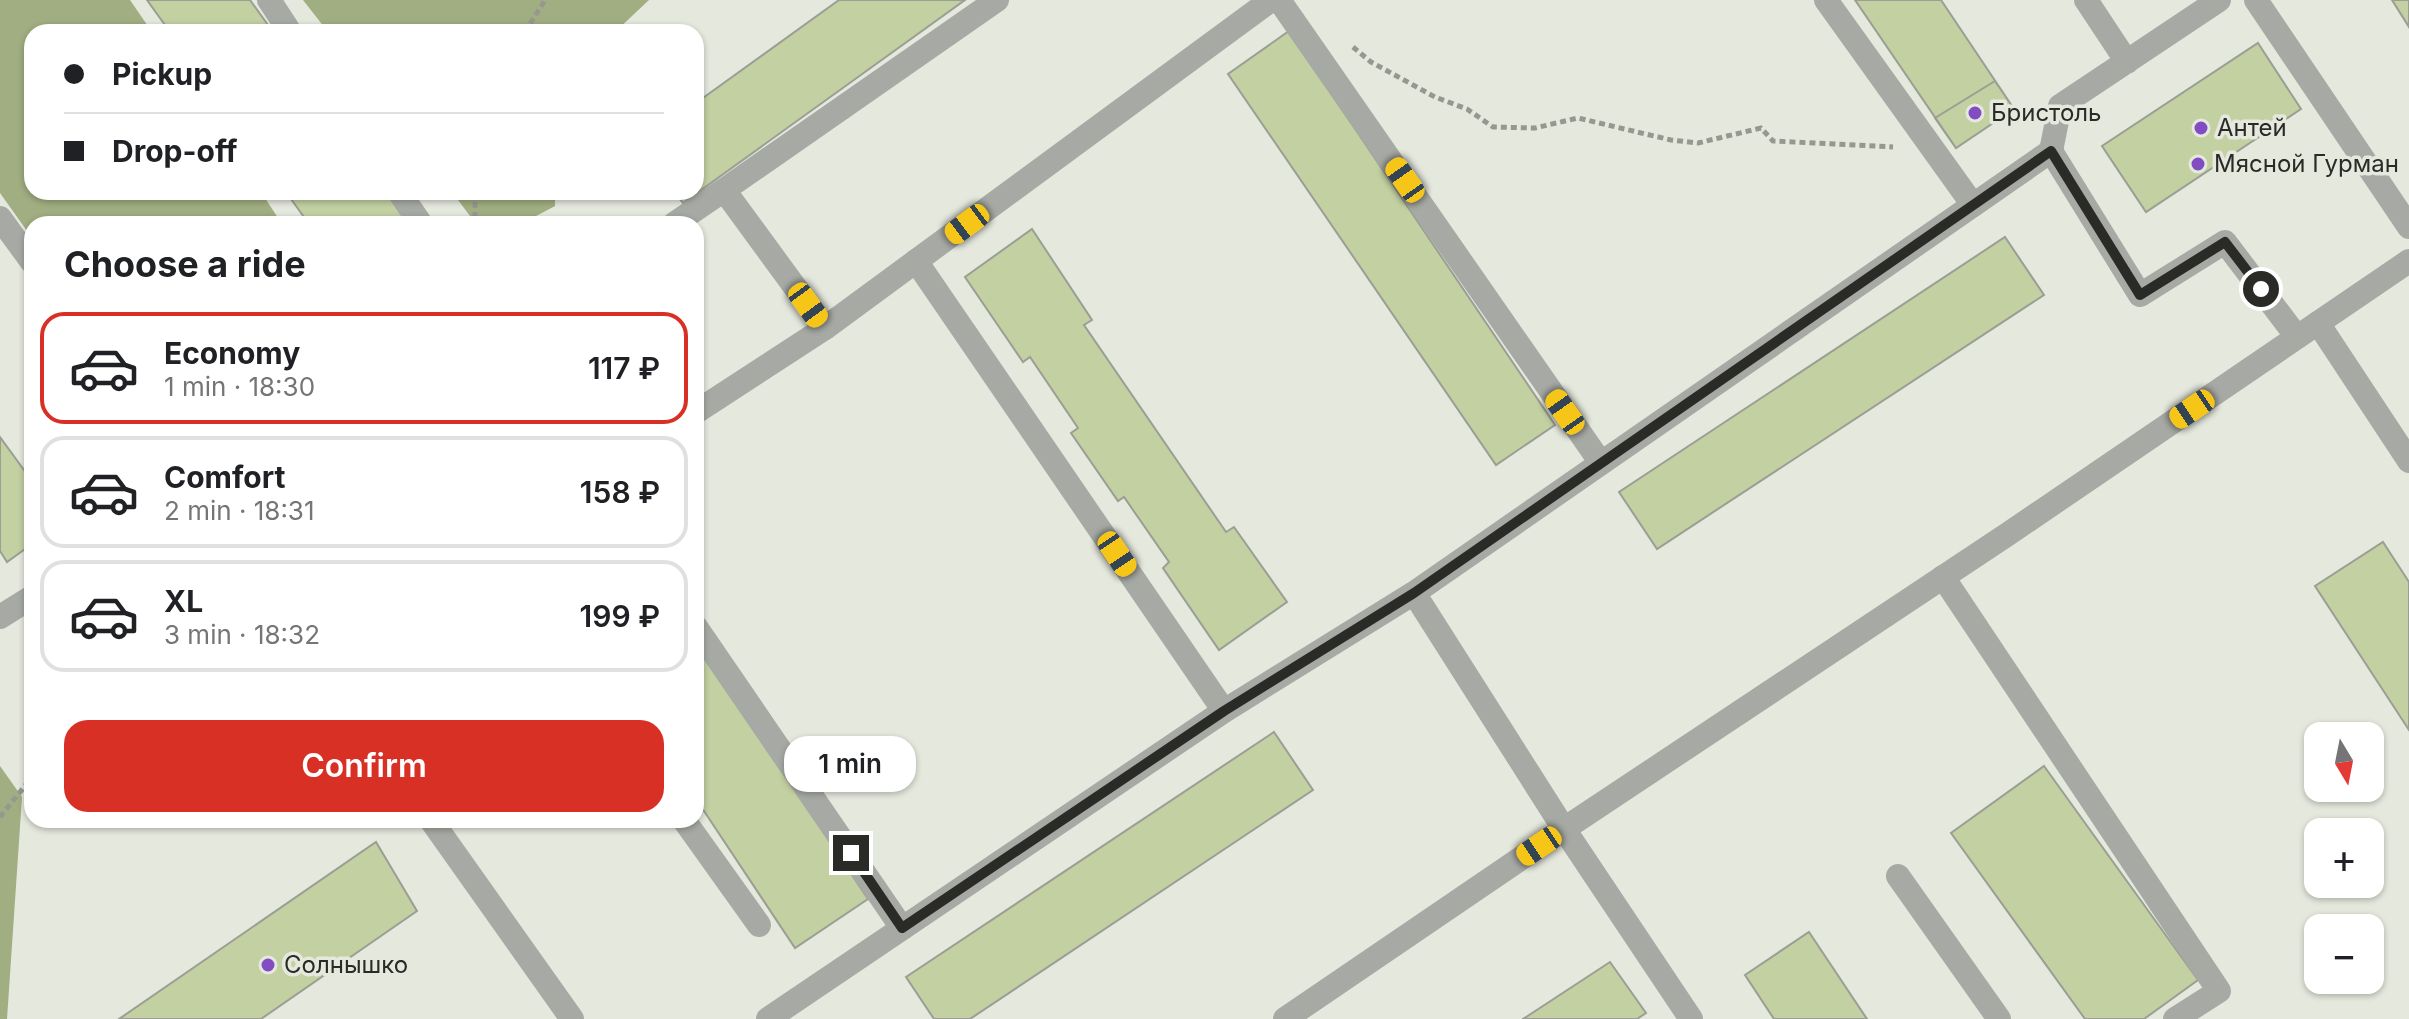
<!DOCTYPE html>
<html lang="en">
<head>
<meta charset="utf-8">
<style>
  :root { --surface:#fff; --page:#f6f6f6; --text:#202124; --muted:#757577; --line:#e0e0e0; --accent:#d93025 }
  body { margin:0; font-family:Inter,sans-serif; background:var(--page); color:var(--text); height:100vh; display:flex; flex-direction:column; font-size:30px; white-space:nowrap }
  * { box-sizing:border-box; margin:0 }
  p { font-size:26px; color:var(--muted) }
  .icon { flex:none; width:44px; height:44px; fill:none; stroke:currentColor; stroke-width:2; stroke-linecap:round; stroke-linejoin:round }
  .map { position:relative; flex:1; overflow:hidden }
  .sheet { position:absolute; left:24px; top:216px; width:680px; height:612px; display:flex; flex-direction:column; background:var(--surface); border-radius:24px; box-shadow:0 2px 6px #0004 }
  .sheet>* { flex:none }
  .banner { position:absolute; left:24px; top:24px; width:680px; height:176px; border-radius:24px; box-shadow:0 2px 6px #0004; display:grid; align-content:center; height:176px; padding:0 40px; background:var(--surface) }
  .needle { width:52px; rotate:170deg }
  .buttons { position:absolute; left:2304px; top:722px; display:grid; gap:16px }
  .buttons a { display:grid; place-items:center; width:80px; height:80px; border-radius:16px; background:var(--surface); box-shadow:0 2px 6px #0004; font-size:40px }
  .end { position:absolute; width:36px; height:36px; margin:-18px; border:10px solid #2a2b27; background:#fff; box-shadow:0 0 0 4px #fff }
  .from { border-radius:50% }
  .bubble { position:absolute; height:56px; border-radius:24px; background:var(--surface); box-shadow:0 2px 6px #0004; font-size:26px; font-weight:600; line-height:56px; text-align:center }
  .car { position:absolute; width:24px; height:48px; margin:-24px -12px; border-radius:10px; box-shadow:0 0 6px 2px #0007; background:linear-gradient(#f5c518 24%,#345 0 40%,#f5c518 0 76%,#345 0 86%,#f5c518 0) }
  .banner b { display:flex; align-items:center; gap:28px; height:76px; font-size:30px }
  .banner b+b { border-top:2px solid var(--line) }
  .banner i { width:20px; height:20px; background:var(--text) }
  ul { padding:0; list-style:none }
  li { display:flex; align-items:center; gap:24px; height:112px; margin:0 16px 12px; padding:0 24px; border:4px solid var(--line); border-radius:24px }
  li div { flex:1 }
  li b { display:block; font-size:30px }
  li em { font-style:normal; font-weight:600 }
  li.selected { border-color:var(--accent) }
  li>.icon { width:72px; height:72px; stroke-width:1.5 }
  h2 { padding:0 40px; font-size:36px; line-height:96px }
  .primary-button { display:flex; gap:16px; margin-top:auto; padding:16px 40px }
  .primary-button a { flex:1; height:92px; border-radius:24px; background:var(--accent); color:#fff; font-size:32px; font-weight:600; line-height:92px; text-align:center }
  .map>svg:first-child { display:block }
</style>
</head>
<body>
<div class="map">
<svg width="2409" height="1019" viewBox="0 0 2409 1019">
  <rect width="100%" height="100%" fill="#e5e8dd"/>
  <path fill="#a0ae81" d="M0 0H130L152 32H32V192H261L282 224H32V238L0 193Z
    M303 0H649L615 32H328Z
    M452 192H555V206L521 224H476Z
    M0 766 22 797 7 1019H0Z"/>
  <path fill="#c2d0a2" stroke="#9b9e94" stroke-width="2" d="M147 0H250L273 32H170Z
    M839 0H965L683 203 675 192H696V103Z
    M1855 0H1941L2014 109 1956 148Z
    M2392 0H2409V27Z
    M1289 31 1555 425 1496 465 1228 74Z
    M2258 43 2301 109 2146 212 2102 146Z
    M1995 81 2014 109 1956 148 1935 118Z
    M286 192H389L412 224H309Z
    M1032 229 1092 320 1084 325 1226 532 1234 527 1287 602 1219 650 1163 568 1169 562 1124 497 1118 501 1071 433 1078 428 1030 357 1023 362 965 277Z
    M2005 237 2044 295 1657 549 1619 492Z
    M0 437 32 481V544L7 562 0 551Z
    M2383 542 2409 582V730L2315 586Z
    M696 641 868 899 795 948 696 799Z
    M1274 732 1313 790 970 1019H934L906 977Z
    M2044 766 2198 980 2144 1019H2085L1951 833Z
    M376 842 417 911 261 1019H119Z
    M1809 932 1867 1019H1774L1745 975Z
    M1610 962 1646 1013 1637 1019H1523Z"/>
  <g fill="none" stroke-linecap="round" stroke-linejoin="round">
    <path stroke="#969890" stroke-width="5" stroke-dasharray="6 4" stroke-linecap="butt" d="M525 32 545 0
      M1353 47 1371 62 1435 97 1467 109 1493 127 1535 128 1578 118 1671 140 1698 143 1761 128 1773 141 1893 147
      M475 192V224
      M0 817 32 777"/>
    <path stroke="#a7a9a4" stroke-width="24" d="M269 0 290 32
      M2256 0 2409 227
      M399 192 421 224
      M674 224 724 190
      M916 261 1224 711
      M2318 323 2409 461
      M825 328 724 190 997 0
      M1943 577 2219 991 2175 1019
      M1414 593 2051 151 2140 295 2225 242 2297 337
      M0 617 32 597
      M684 820 759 925
      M1898 876 1999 1019
      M768 1019 1224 711 1414 593 1564 829 1691 1019"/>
    <path stroke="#a7a9a4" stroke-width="24" d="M1279 0 1601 463
      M1826 0 1973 205
      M2086 0 2127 62
      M2051 151 2060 106 2219 0
      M0 218 32 262
      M696 412 825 328 1271 0
      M696 627 902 928
      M431 820 572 1019
      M1285 1019 1564 829 2008 534 2409 261"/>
  </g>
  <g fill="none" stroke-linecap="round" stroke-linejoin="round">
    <path stroke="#2a2b27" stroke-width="10" d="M851 853 902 928 1224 711 1414 593 2051 151 2140 295 2225 242 2261 289"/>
  </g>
  <g fill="#824cc3" stroke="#e5e8dd" stroke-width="3">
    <circle cx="1975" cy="113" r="8"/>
    <circle cx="2201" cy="128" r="8"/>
    <circle cx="2198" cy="164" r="8"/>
    <circle cx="268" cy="965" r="8"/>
  </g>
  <g text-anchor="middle" stroke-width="7" stroke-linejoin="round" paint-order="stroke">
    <g font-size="24" fill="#2a2b27" stroke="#e5e8dd" text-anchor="start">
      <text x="1991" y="121">Бристоль</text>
      <text x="2217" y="136">Антей</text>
      <text x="2214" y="172">Мясной Гурман</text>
      <text x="284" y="973">Солнышко</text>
    </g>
  </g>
</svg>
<div class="buttons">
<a><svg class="needle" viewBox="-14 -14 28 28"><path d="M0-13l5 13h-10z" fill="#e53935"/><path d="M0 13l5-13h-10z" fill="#757577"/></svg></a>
<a>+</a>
<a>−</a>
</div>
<i class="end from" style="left:2261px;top:289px"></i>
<i class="end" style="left:851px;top:853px"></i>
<div class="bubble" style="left:784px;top:736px;width:132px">1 min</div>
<i class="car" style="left:1405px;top:180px;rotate:325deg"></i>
<i class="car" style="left:967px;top:224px;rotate:233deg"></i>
<i class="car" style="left:808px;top:305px;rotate:144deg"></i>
<i class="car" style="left:2192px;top:409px;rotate:236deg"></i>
<i class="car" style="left:1565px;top:412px;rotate:325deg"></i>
<i class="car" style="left:1117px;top:554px;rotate:146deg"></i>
<i class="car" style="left:1539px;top:846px;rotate:236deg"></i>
<div class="banner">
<b><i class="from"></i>Pickup</b>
<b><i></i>Drop-off</b>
</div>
<section class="sheet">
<h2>Choose a ride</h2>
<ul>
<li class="selected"><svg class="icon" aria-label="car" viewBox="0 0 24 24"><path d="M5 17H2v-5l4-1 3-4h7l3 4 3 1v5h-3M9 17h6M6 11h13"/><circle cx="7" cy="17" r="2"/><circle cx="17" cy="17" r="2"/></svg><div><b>Economy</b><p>1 min · 18:30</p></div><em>117 ₽</em></li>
<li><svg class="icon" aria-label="car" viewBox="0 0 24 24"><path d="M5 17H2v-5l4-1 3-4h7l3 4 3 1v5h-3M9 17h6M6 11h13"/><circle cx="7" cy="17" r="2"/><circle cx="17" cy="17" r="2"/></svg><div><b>Comfort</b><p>2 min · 18:31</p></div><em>158 ₽</em></li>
<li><svg class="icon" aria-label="car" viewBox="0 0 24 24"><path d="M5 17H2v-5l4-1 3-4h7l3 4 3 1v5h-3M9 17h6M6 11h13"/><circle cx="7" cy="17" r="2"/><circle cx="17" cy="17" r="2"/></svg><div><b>XL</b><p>3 min · 18:32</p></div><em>199 ₽</em></li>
</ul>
<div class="primary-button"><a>Confirm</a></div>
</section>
</div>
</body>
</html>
